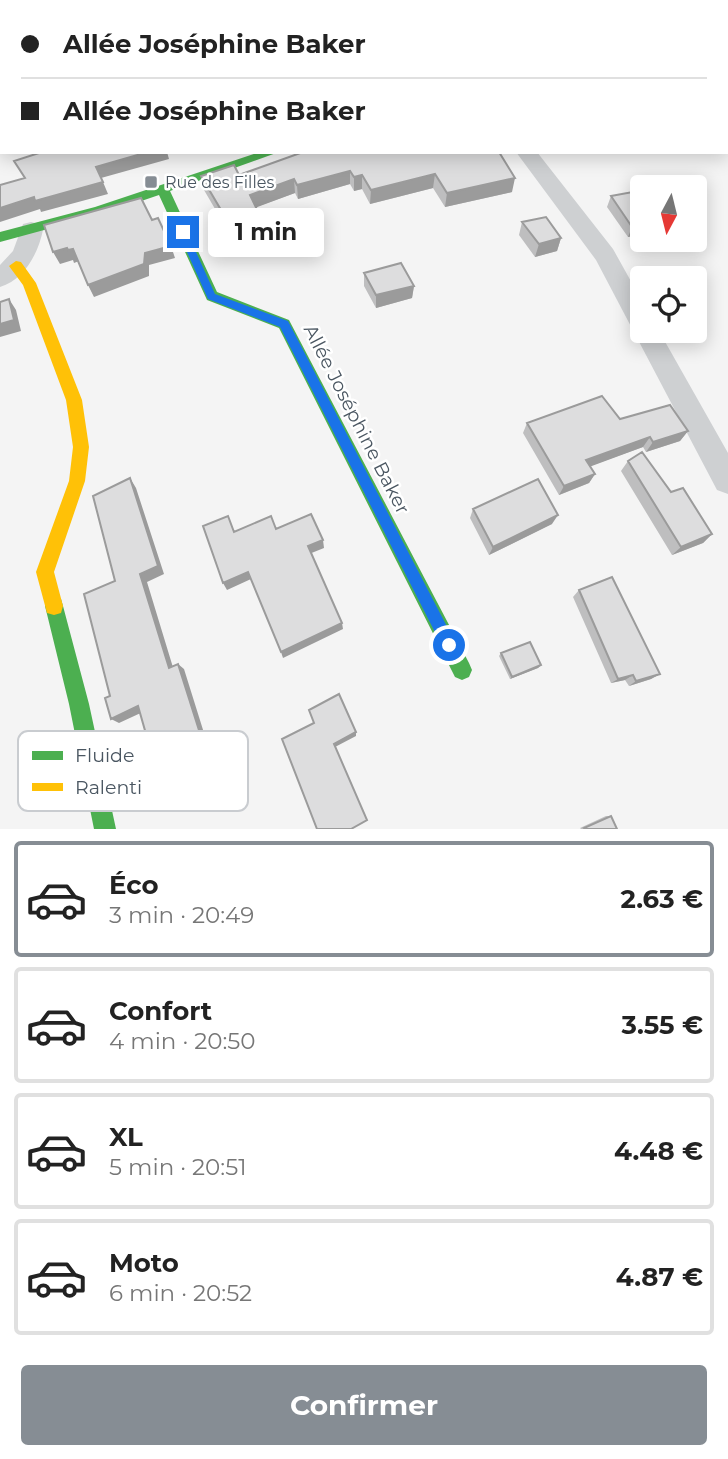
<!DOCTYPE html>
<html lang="fr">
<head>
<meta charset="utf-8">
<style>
  :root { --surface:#fff; --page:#f2f2f2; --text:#222; --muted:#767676; --line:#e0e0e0; --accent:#868d94 }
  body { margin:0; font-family:Montserrat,sans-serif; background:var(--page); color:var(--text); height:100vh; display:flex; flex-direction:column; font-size:26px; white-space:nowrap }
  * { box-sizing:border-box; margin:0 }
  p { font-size:23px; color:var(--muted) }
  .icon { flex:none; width:38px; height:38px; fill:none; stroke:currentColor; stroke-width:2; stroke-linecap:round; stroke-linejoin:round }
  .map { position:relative; height:829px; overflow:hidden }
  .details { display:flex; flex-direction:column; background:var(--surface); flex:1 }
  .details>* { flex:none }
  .banner { position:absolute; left:0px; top:0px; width:728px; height:154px; box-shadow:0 4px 18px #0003; display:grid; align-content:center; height:154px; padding:0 21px; background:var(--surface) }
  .needle { width:46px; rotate:187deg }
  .fabs { position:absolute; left:630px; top:175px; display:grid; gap:14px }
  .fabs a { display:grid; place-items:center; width:77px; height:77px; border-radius:7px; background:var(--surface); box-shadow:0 4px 18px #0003; font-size:35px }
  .end { position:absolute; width:32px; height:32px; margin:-16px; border:9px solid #1a73e8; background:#fff; box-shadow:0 0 0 4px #fff }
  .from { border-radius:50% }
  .bubble { position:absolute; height:49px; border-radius:7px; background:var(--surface); box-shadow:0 4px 18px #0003; font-size:23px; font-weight:700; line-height:49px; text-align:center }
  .banner b { display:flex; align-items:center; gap:24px; height:66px; font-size:26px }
  .banner b+b { border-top:2px solid var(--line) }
  .banner i { width:18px; height:18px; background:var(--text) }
  ul { padding:12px 0 0; list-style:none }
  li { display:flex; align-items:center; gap:21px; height:116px; margin:0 14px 10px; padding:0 7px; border:4px solid var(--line); border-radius:7px }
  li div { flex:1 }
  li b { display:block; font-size:26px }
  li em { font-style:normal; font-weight:700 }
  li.selected { border-color:var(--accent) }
  li>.icon { width:63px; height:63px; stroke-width:1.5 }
  .action { display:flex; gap:14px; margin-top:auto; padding:14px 21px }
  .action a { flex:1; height:80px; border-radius:7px; background:var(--accent); color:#fff; font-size:28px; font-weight:700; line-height:80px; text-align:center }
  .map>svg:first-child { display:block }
</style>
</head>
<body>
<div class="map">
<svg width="728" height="829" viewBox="0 0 728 829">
  <rect width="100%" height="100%" fill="#f4f4f4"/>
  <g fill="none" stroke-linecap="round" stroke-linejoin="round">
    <path fill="#ced0d2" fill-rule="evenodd" d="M516 152H537L613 249 642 301V331H659L728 453V494L717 490 596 260Z
      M31 222 39 224 43 230C38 254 24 280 0 287V265L13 251 23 224Z"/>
    <path fill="#4caf50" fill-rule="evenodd" d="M726 45H728V51H726Z
      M260 152H279L170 191 217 292 289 320 469 663 472 670 469 677 462 680 455 677 279 328 207 300 159 195 103 214 0 242V232L95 207Z
      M54 597 61 599 63 606 89 704 116 829H94L69 704 45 606 47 599Z"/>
    <path fill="#ffc107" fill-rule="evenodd" d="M16 261 21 262 36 283 82 400 89 447 85 481 54 572 63 606 61 613 54 615 47 613 36 572 69 481 73 447 66 400 23 285 9 266Z"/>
  </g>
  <path fill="#bebebf" d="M243 0H360L355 2H245Z
    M510 0H728V33L726 31V2H510Z
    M499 152 512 192 445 207 433 188 370 204 362 189 354 191 350 184 298 199 295 193 256 207 267 230 269 243 239 250 204 190 201 176 239 175Z
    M611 196 642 197V234L628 237 607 207Z
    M522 222 561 238 557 251 535 257 519 235Z
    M364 273 414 286 412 298 376 308 364 286Z
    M620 419 688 431 680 441 646 452 643 447 590 466 595 474 589 483 559 495 523 433 527 423Z
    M628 461 671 492 712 534 703 543 672 555 621 471Z
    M473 509 552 524 489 555 470 518Z
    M579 590 660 674 651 679 629 686 625 680 611 683 573 597Z
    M501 653 541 665 538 668 510 679 499 656Z
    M606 816H611L617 829H581L580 828Z"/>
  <path fill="#9b9b9b" d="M322 0H360L355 2H317Z
    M728 87V97L726 98V88Z
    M148 152H167L169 159 101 178 96 167Z
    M350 171V184L298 199 297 185Z
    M435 174 433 188 370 204 371 190Z
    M362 175V189L354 191V177Z
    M515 178 512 192 445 207 447 193Z
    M294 179 295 193 252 209 250 195Z
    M103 182 108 194 41 212 40 209 0 222V208L34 197Z
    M642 225V234L628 237 632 227Z
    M267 230 269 243 239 250 237 237Z
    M561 238 557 251 535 257 539 244Z
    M171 246 175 258 149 265V276L94 297 88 285 145 253Z
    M67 248 73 249 79 261 74 263 73 260 60 264 53 252Z
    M414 286 412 298 376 308V295Z
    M9 299 16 310 21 331 0 337V324Z
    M688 431 680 441 646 452 653 442Z
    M650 437 643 447 581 470 586 460Z
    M595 474 589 483 559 495 564 486Z
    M130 478 136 488 164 574 147 582 175 674 169 668 140 574Z
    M558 515 552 524 489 555 493 547Z
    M712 534 703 543 672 555 681 547Z
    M323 540 324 548 309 554 308 546Z
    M248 572 251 579 227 590 223 583Z
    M342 623 343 629 283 658 281 652Z
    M178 664 184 669 209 749 163 771 156 769Z
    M541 665 538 668 510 679 512 677Z
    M660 674 651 679 629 686 636 681Z
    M633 675 625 680 611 683 618 679Z
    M138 706 145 711 119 723 111 719Z
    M356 732V736L335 747 334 744Z"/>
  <path fill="#ddddde" stroke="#9b9b9b" stroke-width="2" d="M253 0H322L317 2H254Z
    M516 0H728V16L726 15V2H519Z
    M726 66 728 67V87L726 88Z
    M42 152H148L96 167 103 182 35 201 34 197 0 208V185L25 178 14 161Z
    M303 152H499L515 178 447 193 435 174 371 190 362 175 354 177 350 171 297 185 294 179 250 195 267 230 237 237 201 176 234 165 239 175Z
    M638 191 642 197V225L632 227 611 196Z
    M141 198 152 220 158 218 171 246 145 253 144 264 88 285 73 249 68 250 67 248 53 252 44 225Z
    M546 217 561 238 539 244 522 222Z
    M401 263 414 286 376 295 364 273Z
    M9 299 14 320 0 324V302Z
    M602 396 620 419 670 405 688 431 653 442 650 437 586 460 595 474 564 486 527 423Z
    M642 452 671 492 683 488 712 534 681 547 628 461Z
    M130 478 158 566 140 574 169 668 178 664 204 746 156 769 138 706 111 719 105 698 110 696 84 594 115 581 93 496Z
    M538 479 558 515 493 547 473 509Z
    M311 514 323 540 308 546 342 623 281 652 248 572 223 583 203 526 228 516 234 532 271 516 276 529Z
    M612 577 660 674 636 681 633 675 618 679 579 590Z
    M530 642 541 665 512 677 501 653Z
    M339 694 356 732 334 744 367 820 351 829H317L282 739 314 723 309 710Z
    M611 816 617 829H585L584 828Z"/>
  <path fill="#1a73e8" d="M179 230 187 232 215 294 288 321 454 640V650H444L280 327 208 299 178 232Z"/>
  <rect fill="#868d94" stroke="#fff" stroke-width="2.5" x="144" y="175" width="14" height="14" rx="3.5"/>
  <g text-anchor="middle" stroke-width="5" stroke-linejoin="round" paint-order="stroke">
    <g font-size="16" fill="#4a5661" stroke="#fff" text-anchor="start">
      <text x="165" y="188">Rue des Filles</text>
    </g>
    <g font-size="19" fill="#4a5661" stroke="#fff">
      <text transform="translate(357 419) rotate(63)" y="7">Allée Joséphine Baker</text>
    </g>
  </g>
  <rect x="18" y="731" width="230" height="80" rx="10" fill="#fff" stroke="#c9ccd0" stroke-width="2"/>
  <rect x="32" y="751" width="31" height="9" fill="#4caf50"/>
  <rect x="32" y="783" width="31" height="8" fill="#ffc107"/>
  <g font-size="19" fill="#4a5661">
    <text x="75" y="762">Fluide</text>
    <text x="75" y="794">Ralenti</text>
  </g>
</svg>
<div class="fabs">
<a><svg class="needle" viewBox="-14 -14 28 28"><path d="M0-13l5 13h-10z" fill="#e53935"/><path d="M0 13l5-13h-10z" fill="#767676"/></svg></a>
<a><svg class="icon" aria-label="locate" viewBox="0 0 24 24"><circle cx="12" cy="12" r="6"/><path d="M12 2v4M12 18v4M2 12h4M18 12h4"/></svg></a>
</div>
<i class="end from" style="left:449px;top:645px"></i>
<i class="end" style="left:183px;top:232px"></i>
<div class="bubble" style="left:208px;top:208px;width:116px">1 min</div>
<div class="banner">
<b><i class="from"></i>Allée Joséphine Baker</b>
<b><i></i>Allée Joséphine Baker</b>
</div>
</div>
<section class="details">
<ul>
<li class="selected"><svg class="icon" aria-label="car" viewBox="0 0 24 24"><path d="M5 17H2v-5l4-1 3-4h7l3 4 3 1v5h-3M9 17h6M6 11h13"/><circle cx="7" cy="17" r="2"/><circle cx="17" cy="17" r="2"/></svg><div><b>Éco</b><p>3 min · 20:49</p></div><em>2.63 €</em></li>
<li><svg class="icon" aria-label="car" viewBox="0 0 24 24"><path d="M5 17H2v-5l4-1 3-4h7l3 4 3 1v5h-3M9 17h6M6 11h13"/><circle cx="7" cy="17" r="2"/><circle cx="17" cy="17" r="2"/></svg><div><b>Confort</b><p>4 min · 20:50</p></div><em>3.55 €</em></li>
<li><svg class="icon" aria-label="car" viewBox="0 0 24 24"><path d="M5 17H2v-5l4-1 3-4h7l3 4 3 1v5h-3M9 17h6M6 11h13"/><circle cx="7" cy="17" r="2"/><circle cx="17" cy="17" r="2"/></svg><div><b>XL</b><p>5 min · 20:51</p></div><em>4.48 €</em></li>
<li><svg class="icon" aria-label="car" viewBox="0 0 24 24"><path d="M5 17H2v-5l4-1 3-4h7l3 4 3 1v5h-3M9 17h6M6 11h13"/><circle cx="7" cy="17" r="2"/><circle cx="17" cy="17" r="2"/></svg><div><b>Moto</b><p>6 min · 20:52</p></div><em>4.87 €</em></li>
</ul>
<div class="action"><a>Confirmer</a></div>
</section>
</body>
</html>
